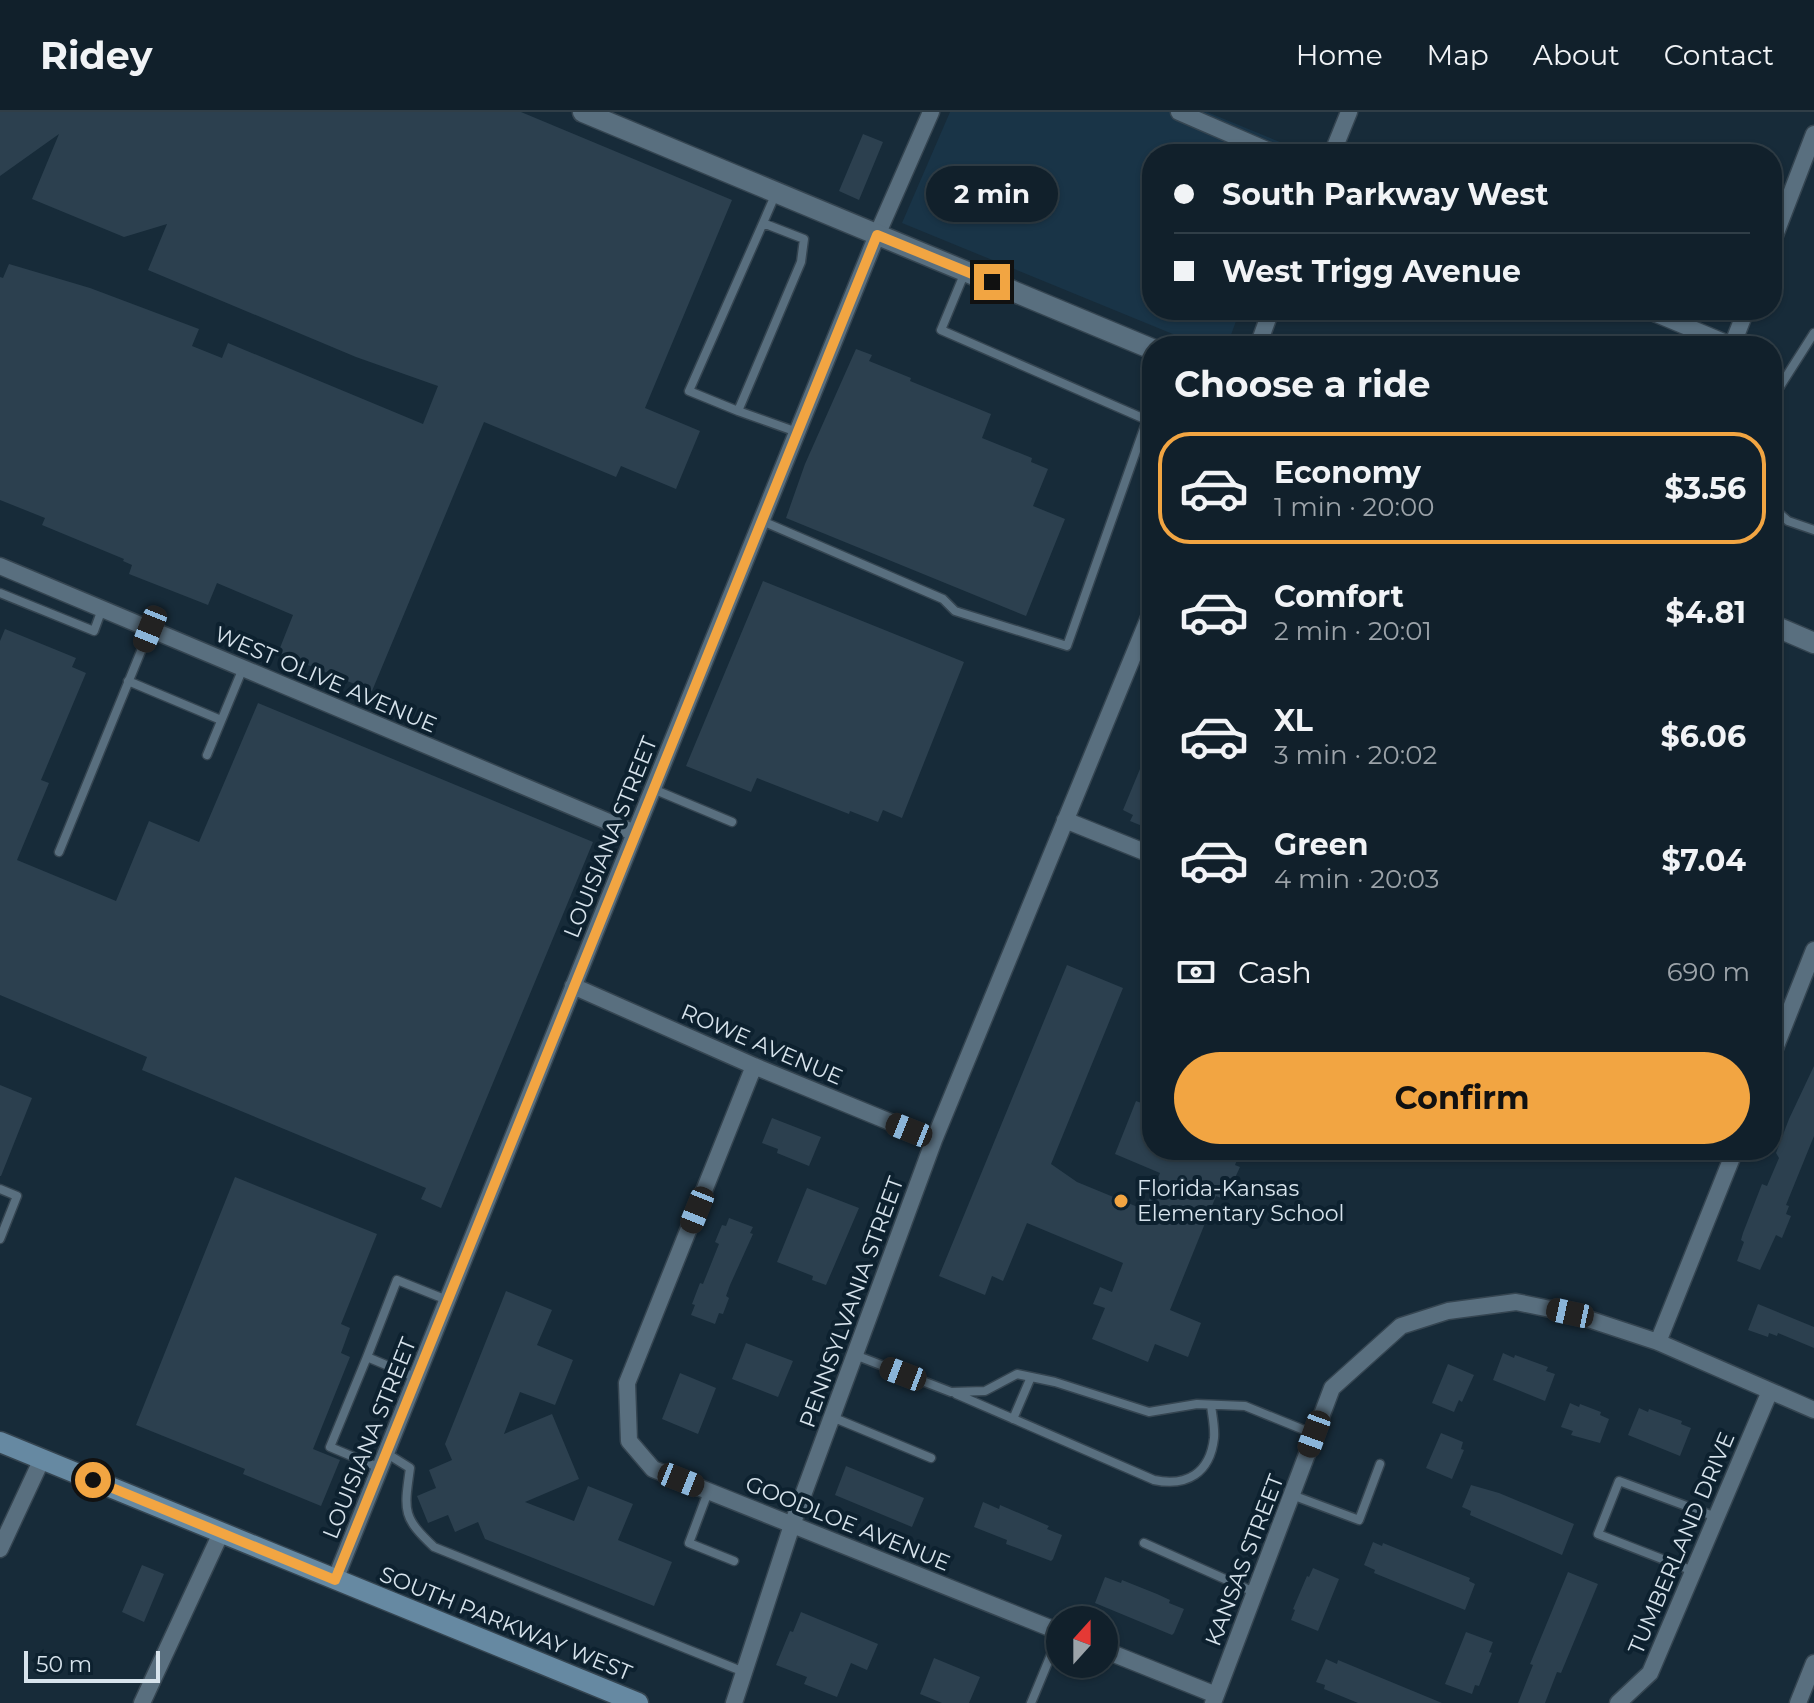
<!DOCTYPE html>
<html lang="en">
<head>
<meta charset="utf-8">
<style>
  :root { --surface:#11202b; --page:#1e2d37; --text:#f1f3f6; --muted:#9ca3a9; --line:#303e47; --accent:#f2a542 }
  body { margin:0; font-family:Montserrat,sans-serif; background:var(--page); color:var(--text); height:100vh; display:flex; flex-direction:column; font-size:30px; white-space:nowrap }
  * { box-sizing:border-box; margin:0 }
  p { font-size:26px; color:var(--muted) }
  .icon { flex:none; width:44px; height:44px; fill:none; stroke:currentColor; stroke-width:2; stroke-linecap:round; stroke-linejoin:round }
  .map { position:relative; flex:1; overflow:hidden }
  .details { position:absolute; left:1142px; top:224px; width:640px; height:824px; display:flex; flex-direction:column; background:var(--surface); border-radius:32px; box-shadow:0 2px 6px #0004,0 0 0 2px var(--line) }
  .details>* { flex:none }
  .top-card { position:absolute; left:1142px; top:32px; width:640px; height:176px; border-radius:32px; box-shadow:0 2px 6px #0004,0 0 0 2px var(--line); display:grid; align-content:center; height:176px; padding:0 32px; background:var(--surface) }
  .needle { width:52px; rotate:21deg }
  .controls { position:absolute; left:1046px; top:1494px; display:grid; gap:16px }
  .controls a { display:grid; place-items:center; width:72px; height:72px; border-radius:50%; background:var(--surface); box-shadow:0 2px 6px #0004,0 0 0 2px var(--line); font-size:40px }
  .scale { position:absolute; left:24px; bottom:20px; width:136px; box-sizing:border-box; padding-left:8px; border:4px solid #d7e3ec; border-top:0; font-size:22px; line-height:28px; white-space:nowrap; color:#d7e3ec; -webkit-text-stroke:6px #0d212f; paint-order:stroke }
  .end { position:absolute; width:36px; height:36px; margin:-18px; border:10px solid #f2a542; background:#111; box-shadow:0 0 0 4px #111 }
  .from { border-radius:50% }
  .bubble { position:absolute; height:56px; border-radius:28px; background:var(--surface); box-shadow:0 2px 6px #0004,0 0 0 2px var(--line); font-size:26px; font-weight:700; line-height:56px; text-align:center }
  .car { position:absolute; width:24px; height:48px; margin:-24px -12px; border-radius:10px; box-shadow:0 0 6px 2px #0007; background:linear-gradient(#222 24%,#8ab4d8 0 40%,#222 0 76%,#8ab4d8 0 86%,#222 0) }
  .top-card b { display:flex; align-items:center; gap:28px; height:76px; font-size:30px }
  .top-card b+b { border-top:2px solid var(--line) }
  .top-card i { width:20px; height:20px; background:var(--text) }
  ul { padding:0; list-style:none }
  li { display:flex; align-items:center; gap:24px; height:112px; margin:0 16px 12px; padding:0 16px; border:4px solid transparent; border-radius:32px }
  li div { flex:1 }
  li b { display:block; font-size:30px }
  li em { font-style:normal; font-weight:700 }
  li.on { border-color:var(--accent) }
  li>.icon { width:72px; height:72px; stroke-width:1.5 }
  h2 { padding:0 32px; font-size:36px; line-height:96px }
  .pay { display:flex; align-items:center; gap:20px; height:88px; padding:0 32px; font-size:30px }
  .pay p { margin-inline-start:auto }
  .action { display:flex; gap:16px; margin-top:auto; padding:16px 32px }
  .action a { flex:1; height:92px; border-radius:48px; background:var(--accent); color:#111; font-size:32px; font-weight:700; line-height:92px; text-align:center }
  header { display:flex; align-items:center; gap:48px; box-sizing:border-box; height:112px; padding:0 40px; background:var(--surface); border-bottom:2px solid var(--line) }
  header strong { font-size:38px }
  nav { display:flex; gap:44px; margin-inline-start:auto; font-size:28px }
  .map>svg:first-child { display:block }
</style>
</head>
<body>
<header>
<strong>Ridey</strong>
<nav><a>Home</a><a>Map</a><a>About</a><a>Contact</a></nav>
</header>
<div class="map">
<svg width="1814" height="1591" viewBox="0 0 1814 1591">
  <rect width="100%" height="100%" fill="#172b39"/>
  <path fill="#193447" d="M950 0H1207L1299 38 1298 42H1152V198H1240L1227 234H1202L902 111Z"/>
  <path fill="#2c404f" d="M0 0H521L732 88 645 296 700 319 676 377 621 354 616 365 484 310 372 579 278 541 293 503 217 471 208 493 129 462 132 453 123 449 124 447 42 413 45 406 0 388V165L3 166 9 152 90 176 199 217 192 234 222 246 228 231 423 312 438 274 356 245 148 158 167 112 124 125 32 87 59 22 0 64Z
    M863 22 883 30 859 88 839 79Z
    M856 237 872 243 869 249 911 266 910 269 991 302 982 326 1032 346 1031 350 1048 357 1033 394 1065 407 1026 504 786 406 805 352Z
    M763 469 964 550 902 706 883 698 878 710 850 699 849 702 757 666 751 680 686 654Z
    M5 517 76 546 72 555 86 561 41 668 49 671 17 748 116 789 149 709 199 730 258 591 593 730 441 1096 421 1087 426 1076 142 958 147 945 0 883V529Z
    M1152 628V718L1130 709 1133 703 1123 698Z
    M1067 853 1123 876 1051 1052 1077 1070 1145 1098 1160 1061 1115 1042 1136 989 1152 995V1038H1241L1235 1053 1240 1055 1234 1068 1229 1066 1221 1086 1216 1084 1170 1198 1201 1211 1188 1245 1155 1232 1148 1250 1092 1227 1105 1196 1093 1192 1100 1175 1112 1180 1123 1151 1027 1111 1003 1169 992 1164 985 1183 939 1164Z
    M1814 954V1024L1786 1093 1789 1094 1786 1102 1791 1104 1782 1126 1776 1123 1760 1158 1737 1149 1744 1130 1741 1128 1743 1121 1762 1072 1767 1074 1779 1046 1776 1041 1789 1007Z
    M0 973 32 986 1 1064H0Z
    M772 1006 821 1025 809 1054 777 1041 778 1037 762 1031Z
    M235 1065 377 1122 341 1212 350 1216 341 1241 350 1245 313 1337 340 1348 321 1394 243 1362 245 1357 136 1313Z
    M807 1076 859 1096 826 1173 812 1168 813 1164 777 1150Z
    M729 1106 753 1115 750 1121 753 1122 730 1173 726 1184 729 1186 723 1202 719 1201 715 1212 691 1203 695 1193 692 1192 700 1171 703 1172 719 1132 715 1130 722 1113 726 1114Z
    M506 1179 552 1198 537 1233 573 1248 555 1293 520 1280 504 1322 552 1302 579 1367 525 1390 574 1409 588 1374 633 1392 618 1428 672 1450 654 1494 485 1427 478 1410 455 1420 448 1403 428 1411 417 1384 436 1376 429 1358 452 1348 445 1332Z
    M1758 1192 1814 1215V1236L1778 1221 1777 1224 1769 1221 1768 1225 1748 1218Z
    M746 1231 793 1249 778 1285 732 1267Z
    M1503 1241 1514 1246 1515 1243 1548 1255 1546 1259 1555 1262 1545 1289 1493 1268Z
    M1448 1252 1474 1263 1462 1290 1459 1288 1454 1300 1432 1291Z
    M680 1261 716 1276 698 1322 662 1307Z
    M1570 1291 1579 1295 1580 1292 1601 1300 1600 1303 1609 1307 1600 1331 1571 1323 1573 1319 1561 1315Z
    M1639 1296 1648 1300 1649 1297 1682 1309 1681 1312 1691 1316 1680 1344 1628 1323Z
    M1441 1321 1463 1330 1461 1337 1464 1338 1452 1367 1426 1356Z
    M846 1354 924 1386 912 1415 835 1383Z
    M1471 1373 1499 1381 1574 1412 1562 1443 1470 1403 1471 1399 1462 1395Z
    M983 1390 999 1397 1000 1393 1049 1414 1047 1417 1062 1423 1053 1447 1051 1449 1017 1436 1006 1432 1007 1428 974 1415Z
    M1373 1430 1382 1434 1383 1431 1470 1466 1469 1469 1475 1472 1465 1498 1374 1461 1375 1458 1364 1453Z
    M142 1453 164 1462 144 1510 122 1500Z
    M1313 1456 1339 1467 1318 1519 1291 1508 1295 1498 1293 1497 1307 1464 1309 1465Z
    M1568 1460 1598 1472 1561 1561 1557 1560 1545 1591H1518L1533 1553 1530 1552Z
    M1105 1465 1121 1471 1122 1468 1157 1482 1170 1488 1169 1491 1184 1497 1174 1521 1172 1523 1095 1491Z
    M801 1500 878 1532 867 1558 851 1551 837 1585 804 1572 807 1565 776 1553 790 1519 793 1520Z
    M1466 1520 1493 1530 1489 1540 1492 1541 1479 1574 1475 1573 1472 1582 1445 1572Z
    M934 1546 980 1565 969 1591H942L920 1582Z
    M1326 1547 1337 1552 1338 1548 1442 1591H1358L1324 1577 1325 1573 1316 1570Z"/>
  <g fill="none" stroke-linecap="round" stroke-linejoin="round">
    <defs>
      <path id="service" d="M776 81 763 111 804 127 801 150 738 299 797 320
        M1772 287 1814 221
        M738 299 689 279 763 111
        M1147 308 1152 296
        M1772 395 1788 409 1814 418
        M762 409 943 487 955 499 1067 534 1147 308 941 218 965 160
        M0 481 94 519 102 497
        M128 569 221 608
        M207 643 243 556
        M653 677 732 710
        M59 740 150 517
        M0 1077 17 1084 0 1127
        M855 1243 951 1280 985 1279 1017 1262 1055 1270 1149 1300 1197 1292 1245 1294 1314 1322
        M367 1245 330 1335 380 1356
        M417 1266 367 1245 397 1168 447 1188
        M956 1282 1154 1368C1187 1375 1210 1361 1214 1326 1215 1315 1212 1303 1211 1293
        M832 1305 931 1346
        M1013 1307 1031 1265
        M386 1341 410 1356C404 1399 402 1405 434 1435L744 1560
        M708 1380 689 1431 734 1449
        M1292 1383 1359 1408 1380 1352
        M1144 1431 1254 1480
        M1693 1459 1598 1422 1619 1369 1716 1405
        M1031 1591 1060 1521"/>
      <path id="minor" d="M1179 0 1276 42
        M1332 42 1349 0
        M1772 131 1814 22
        M1647 198 1733 234
        M1258 234 1271 198
        M1732 234 1746 198
        M0 454 635 721
        M1065 708 1152 743
        M573 874 754 954 934 1028
        M1772 944 1814 838
        M754 954 627 1271 629 1329 653 1357 1060 1520
        M1658 1230 1735 1038
        M0 1437 42 1347
        M335 1468 635 721 877 123 931 0
        M1104 1538 1216 1583
        M142 1591 221 1421
        M734 1591 792 1413 934 1028 1152 498
        M1213 1591 1332 1276 1401 1214 1448 1199 1516 1190 1570 1201 1658 1230 1814 1298
        M1618 1591 1650 1561 1770 1279
        M1798 1591 1814 1551"/>
      <path id="tertiary" d="M583 0 1152 237
        M1772 513 1814 531"/>
      <path id="secondary" d="M0 1330 638 1591"/>
    </defs>
    <use href="#service" stroke="#354551" stroke-width="11"/>
    <use href="#minor" stroke="#354551" stroke-width="19"/>
    <use href="#tertiary" stroke="#354551" stroke-width="23"/>
    <use href="#secondary" stroke="#354551" stroke-width="23"/>
    <use href="#service" stroke="#596f7f" stroke-width="8"/>
    <use href="#minor" stroke="#596f7f" stroke-width="16"/>
    <use href="#tertiary" stroke="#596f7f" stroke-width="20"/>
    <use href="#secondary" stroke="#6689a2" stroke-width="20"/>
  </g>
  <g fill="none" stroke-linecap="round" stroke-linejoin="round">
    <path stroke="#f2a542" stroke-width="10" d="M93 1368 335 1468 877 123 992 170"/>
  </g>
  <circle fill="#f2a542" stroke="#0d212f" stroke-width="3" cx="1121" cy="1089" r="8"/>
  <g text-anchor="middle" stroke-width="8" stroke-linejoin="round" paint-order="stroke">
    <g font-size="22" fill="#d7e3ec" stroke="#0d212f">
      <text transform="translate(326 567) rotate(23)" y="8">WEST OLIVE AVENUE</text>
      <text transform="translate(610 725) rotate(-68)" y="8">LOUISIANA STREET</text>
      <text transform="translate(762 932) rotate(23)" y="8">ROWE AVENUE</text>
      <text transform="translate(851 1190) rotate(-70)" y="8">PENNSYLVANIA STREET</text>
      <text transform="translate(369 1326) rotate(-68)" y="8">LOUISIANA STREET</text>
      <text transform="translate(848 1411) rotate(22)" y="8">GOODLOE AVENUE</text>
      <text transform="translate(1681 1431) rotate(-67)" y="8">TUMBERLAND DRIVE</text>
      <text transform="translate(1244 1448) rotate(-69)" y="8">KANSAS STREET</text>
      <text transform="translate(506 1511) rotate(22)" y="8">SOUTH PARKWAY WEST</text>
    </g>
    <g font-size="22" fill="#d7e3ec" stroke="#0d212f" text-anchor="start">
      <text x="1137" y="1084">Florida-Kansas<tspan x="1137" dy="25">Elementary School</tspan></text>
    </g>
  </g>
</svg>
<div class="controls">
<a><svg class="needle" viewBox="-14 -14 28 28"><path d="M0-13l5 13h-10z" fill="#e53935"/><path d="M0 13l5-13h-10z" fill="#9ca3a9"/></svg></a>
</div>
<div class="scale">50 m</div>
<i class="end from" style="left:93px;top:1368px"></i>
<i class="end" style="left:992px;top:170px"></i>
<div class="bubble" style="left:926px;top:54px;width:132px">2 min</div>
<i class="car" style="left:150px;top:517px;rotate:202deg"></i>
<i class="car" style="left:909px;top:1018px;rotate:292deg"></i>
<i class="car" style="left:697px;top:1098px;rotate:202deg"></i>
<i class="car" style="left:1570px;top:1201px;rotate:282deg"></i>
<i class="car" style="left:903px;top:1262px;rotate:291deg"></i>
<i class="car" style="left:1314px;top:1322px;rotate:200deg"></i>
<i class="car" style="left:681px;top:1368px;rotate:112deg"></i>
<div class="top-card">
<b><i class="from"></i>South Parkway West</b>
<b><i></i>West Trigg Avenue</b>
</div>
<section class="details">
<h2>Choose a ride</h2>
<ul>
<li class="on"><svg class="icon" aria-label="car" viewBox="0 0 24 24"><path d="M5 17H2v-5l4-1 3-4h7l3 4 3 1v5h-3M9 17h6M6 11h13"/><circle cx="7" cy="17" r="2"/><circle cx="17" cy="17" r="2"/></svg><div><b>Economy</b><p>1 min · 20:00</p></div><em>$3.56</em></li>
<li><svg class="icon" aria-label="car" viewBox="0 0 24 24"><path d="M5 17H2v-5l4-1 3-4h7l3 4 3 1v5h-3M9 17h6M6 11h13"/><circle cx="7" cy="17" r="2"/><circle cx="17" cy="17" r="2"/></svg><div><b>Comfort</b><p>2 min · 20:01</p></div><em>$4.81</em></li>
<li><svg class="icon" aria-label="car" viewBox="0 0 24 24"><path d="M5 17H2v-5l4-1 3-4h7l3 4 3 1v5h-3M9 17h6M6 11h13"/><circle cx="7" cy="17" r="2"/><circle cx="17" cy="17" r="2"/></svg><div><b>XL</b><p>3 min · 20:02</p></div><em>$6.06</em></li>
<li><svg class="icon" aria-label="car" viewBox="0 0 24 24"><path d="M5 17H2v-5l4-1 3-4h7l3 4 3 1v5h-3M9 17h6M6 11h13"/><circle cx="7" cy="17" r="2"/><circle cx="17" cy="17" r="2"/></svg><div><b>Green</b><p>4 min · 20:03</p></div><em>$7.04</em></li>
</ul>
<div class="pay"><svg class="icon" aria-label="cash" viewBox="0 0 24 24"><path d="M3 7h18v10H3z"/><circle cx="12" cy="12" r="2"/></svg>Cash<p>690 m</p></div>
<div class="action"><a>Confirm</a></div>
</section>
</div>
</body>
</html>
